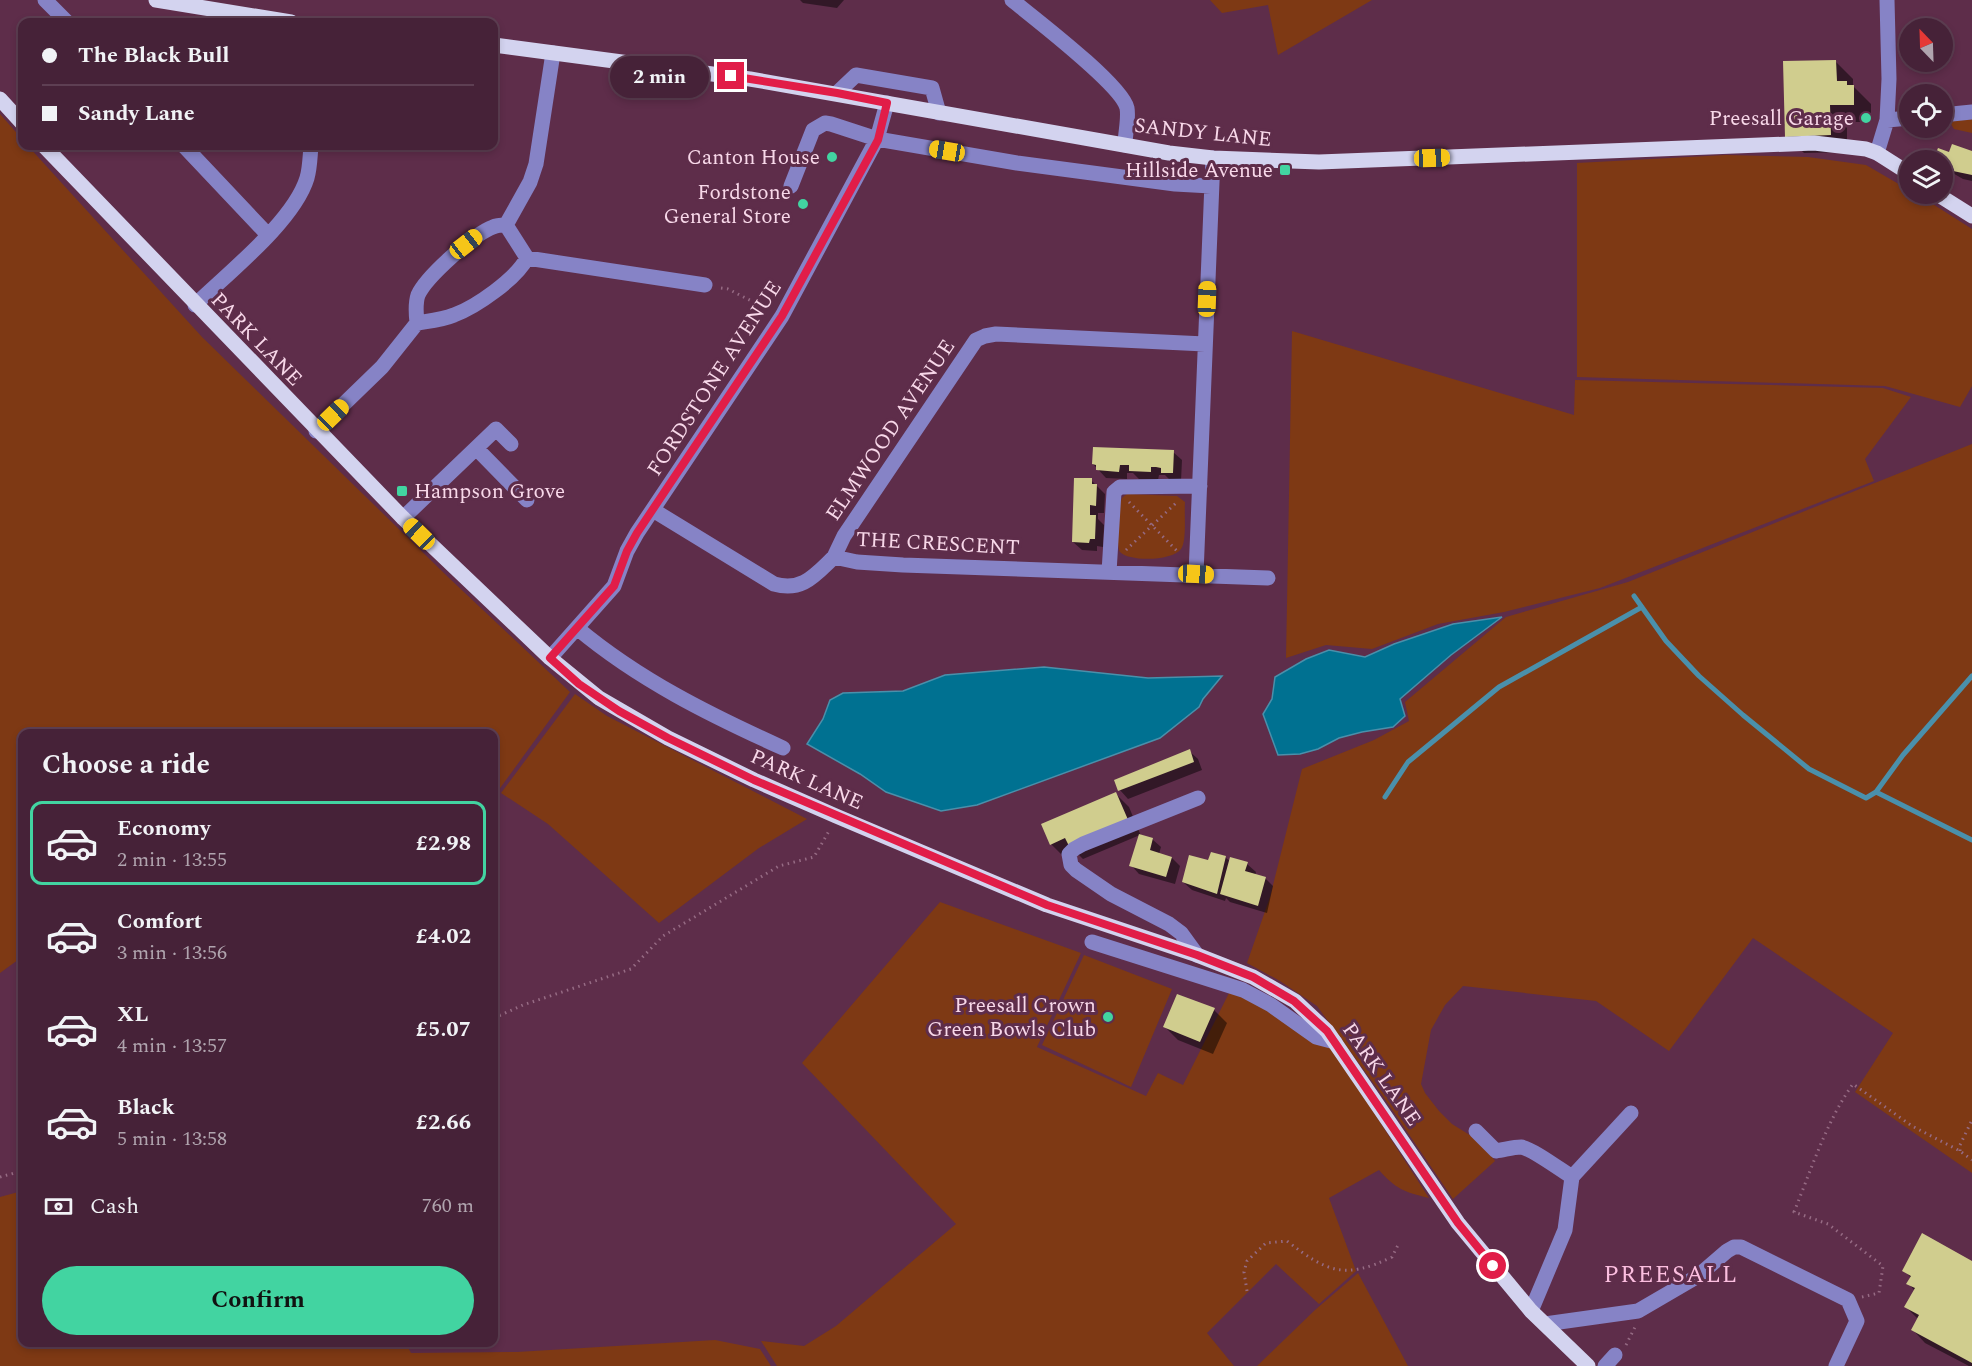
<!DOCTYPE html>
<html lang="en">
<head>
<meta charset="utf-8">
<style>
  :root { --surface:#462238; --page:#502f43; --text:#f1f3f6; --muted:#b0a4ae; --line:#5e3f53; --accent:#42d4a1 }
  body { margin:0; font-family:Spectral,serif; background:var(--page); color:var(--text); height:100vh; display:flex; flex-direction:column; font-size:22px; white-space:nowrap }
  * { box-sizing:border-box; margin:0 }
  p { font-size:20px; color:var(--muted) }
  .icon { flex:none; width:33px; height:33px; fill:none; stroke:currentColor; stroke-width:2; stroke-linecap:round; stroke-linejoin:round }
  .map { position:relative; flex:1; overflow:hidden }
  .sheet { position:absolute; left:18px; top:729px; width:480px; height:618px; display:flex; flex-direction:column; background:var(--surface); border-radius:12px; box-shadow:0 3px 9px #0003,0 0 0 2px var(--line) }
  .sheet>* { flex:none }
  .top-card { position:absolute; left:18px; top:18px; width:480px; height:132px; border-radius:12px; box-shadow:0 3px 9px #0003,0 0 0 2px var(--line); display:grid; align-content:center; height:132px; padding:0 24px; background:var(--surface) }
  .needle { width:39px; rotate:337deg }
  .buttons { position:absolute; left:1899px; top:18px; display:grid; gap:12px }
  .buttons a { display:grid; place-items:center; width:54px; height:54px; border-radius:50%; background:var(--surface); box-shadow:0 3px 9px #0003,0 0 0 2px var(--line); font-size:30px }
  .end { position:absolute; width:27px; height:27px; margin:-14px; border:8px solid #e11d48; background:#fff; box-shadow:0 0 0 3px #fff }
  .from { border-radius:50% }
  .bubble { position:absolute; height:42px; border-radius:21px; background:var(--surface); box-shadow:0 3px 9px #0003,0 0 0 2px var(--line); font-size:20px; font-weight:700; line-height:42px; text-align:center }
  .car { position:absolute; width:18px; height:36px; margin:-18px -9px; border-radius:8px; box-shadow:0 0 4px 2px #0007; background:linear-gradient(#f5c518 24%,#345 0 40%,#f5c518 0 76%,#345 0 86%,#f5c518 0) }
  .top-card b { display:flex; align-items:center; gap:21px; height:57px; font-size:22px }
  .top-card b+b { border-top:2px solid var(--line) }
  .top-card i { width:15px; height:15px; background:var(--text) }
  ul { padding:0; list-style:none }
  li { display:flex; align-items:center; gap:18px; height:84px; margin:0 12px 9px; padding:0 12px; border:3px solid transparent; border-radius:12px }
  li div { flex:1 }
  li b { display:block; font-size:22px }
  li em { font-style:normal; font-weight:700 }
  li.current { border-color:var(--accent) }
  li>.icon { width:54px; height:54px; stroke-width:1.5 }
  h2 { padding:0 24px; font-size:27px; line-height:72px }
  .pay { display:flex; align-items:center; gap:15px; height:66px; padding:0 24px; font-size:22px }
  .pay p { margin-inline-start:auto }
  .primary-button { display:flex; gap:12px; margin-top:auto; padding:12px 24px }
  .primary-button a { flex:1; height:69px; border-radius:36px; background:var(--accent); color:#111; font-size:24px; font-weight:700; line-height:69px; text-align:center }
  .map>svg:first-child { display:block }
</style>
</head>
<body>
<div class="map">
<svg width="1972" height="1366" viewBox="0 0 1972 1366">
  <rect width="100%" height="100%" fill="#5e2d4a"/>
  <path fill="#7e3914" d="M1210 0H1372L1278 55 1268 5 1222 13Z
    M0 114 22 139V146H28L202 337 449 578 570 692 498 791H494V734H22V957L0 973Z
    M1972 119V133L1954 129 1949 121Z
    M1726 155 1808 157 1866 165 1909 190 1910 194H1917L1972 229V386L1960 407 1885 386 1577 377V163Z
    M1292 331 1574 415 1575 380 1883 388 1911 397 1865 459 1874 481 1600 588 1504 612 1438 624 1372 649 1326 645 1286 658Z
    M1972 444V1173L1855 1092 1893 1033 1753 938 1669 1051 1596 1001 1463 986 1445 1005 1431 1030 1421 1084 1425 1093 1439 1111 1452 1124 1481 1142 1495 1161 1453 1199 1382 1095 1317 1006 1280 981 1247 963 1270 897 1302 769 1374 740 1409 721 1405 702 1506 617 1628 582Z
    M1127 494 1177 496 1185 502C1184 514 1187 540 1181 549 1173 561 1129 562 1120 552 1116 546 1118 508 1121 501 1122 497 1123 497 1127 494Z
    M575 694 607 716 807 819 759 848 659 923 548 824 501 793Z
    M940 902 1081 953 1037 1047 1146 1096 1158 1073 1183 1085 1231 989 1332 1048 1429 1198C1404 1192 1396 1189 1379 1170L1329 1198 1356 1271 1319 1304 1276 1264 1207 1333 1234 1366H777L761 1341 804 1346 836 1326 956 1224 802 1063Z
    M1084 955 1172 989 1131 1087 1042 1045Z
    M22 1191V1342H405L411 1353 517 1352 715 1340 760 1349 771 1366H0V1197Z
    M1358 1273 1408 1366H1257L1315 1310Z"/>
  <path fill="#007191" stroke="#4a90ab" stroke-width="1.5" d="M1502 617 1451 655 1400 699 1405 716 1393 727 1362 732 1339 738 1318 749 1300 754 1278 755 1263 714 1272 699 1275 677 1306 659 1329 650 1365 657 1394 644 1453 624Z
    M1044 667 1148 678 1222 676 1203 699 1199 707 1160 738 977 805 941 811 886 792 860 774 807 744 823 719 830 700 843 693 903 691 945 675Z"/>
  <path fill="#0007" d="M800 0H844L837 8 803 3Z
    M1836 62 1853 79V86L1871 104V122H1847V152L1804 153 1787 136Z
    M1972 152V181L1963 179 1944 168 1942 160 1935 159 1950 153Z
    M1173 452 1182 460 1181 481H1171L1165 475H1159L1158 480 1139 479 1133 473H1127V479L1106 478 1093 464Z
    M1091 480 1105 494 1104 513H1098V519L1104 525 1103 547 1097 546V551L1082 550 1073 542Z
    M1189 751 1198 759 1202 770 1128 799 1120 790 1116 780Z
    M1116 794 1129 807 1141 836 1152 839 1161 847 1159 854 1172 858 1180 866 1175 884 1139 874 1131 865 1140 835 1083 859 1076 852 1064 857 1051 844Z
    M1212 854 1226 858 1231 862 1247 864 1256 872 1255 875 1265 878 1273 886 1267 913 1230 902 1226 898 1225 901 1192 890 1183 882 1209 862Z
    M1214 1010 1227 1023 1213 1054 1178 1040 1165 1027Z
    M1972 1262V1366H1969L1925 1343 1913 1330 1918 1319 1906 1307 1915 1291 1908 1283 1911 1278 1904 1270Z"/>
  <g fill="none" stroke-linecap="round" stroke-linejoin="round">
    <path stroke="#4a90ab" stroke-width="5" d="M1634 596 1666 641 1699 676 1743 715 1809 769 1866 798 1876 792 1972 840
      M1876 792 1903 755 1972 676
      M1385 797 1408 762 1499 687 1642 607"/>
  </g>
  <path fill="#d0cd8e" d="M1836 60 1837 81H1847V85H1854V105H1830L1831 135 1785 137 1783 61Z
    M1952 144 1972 151V175L1953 171 1954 169 1943 165 1942 160H1933L1938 148 1949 152Z
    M1093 447 1174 450 1173 473H1161V468L1156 467H1151V472L1129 471V465H1120L1119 472 1096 470V465L1092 464Z
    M1074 478H1092V484H1097L1096 506 1090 505V515H1096L1095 539H1090L1089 543 1072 542Z
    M1190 749 1194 762 1118 791 1114 780Z
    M1116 792 1129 822 1069 846 1065 838 1050 845 1041 824Z
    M1139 834 1153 838 1150 850 1172 857 1166 877 1129 866Z
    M1211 852 1226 856 1217 894 1182 882 1189 855 1208 860Z
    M1230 857 1248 862 1245 871 1266 877 1258 906 1220 894Z
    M1177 994 1215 1008 1200 1042 1163 1027Z
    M1922 1233 1972 1261V1363L1911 1330 1919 1315 1904 1307 1915 1288 1906 1284 1911 1276 1902 1271Z"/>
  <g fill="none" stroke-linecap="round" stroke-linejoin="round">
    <path stroke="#966b84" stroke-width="3" stroke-dasharray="1.5 4.5" stroke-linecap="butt" d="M721 288 728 289 769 310
      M1129 502 1178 552
      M1126 550 1176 503
      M494 1018 523 1005 631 969 663 936 779 866 814 857 829 831
      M1960 1151V1145L1972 1120
      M0 1177 22 1171
      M1247 1291 1244 1272 1247 1261 1266 1243 1287 1241C1327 1272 1344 1280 1392 1257L1398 1245
      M1862 1297 1879 1293 1883 1266 1828 1224 1794 1212C1811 1170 1827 1120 1853 1084L1912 1126 1960 1151 1972 1160
      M1626 1345 1635 1327"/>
    <path stroke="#8683c6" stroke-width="15" d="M45 0 67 22
      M1012 0C1034 18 1122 85 1127 108 1129 119 1125 134 1125 145
      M837 93 856 75 932 88 939 113
      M1942 115 1972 112
      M1887 120 1910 118
      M184 146 268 235
      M1877 153 1887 120 1889 79 1887 0
      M791 186 813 130 825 123 831 124 877 139 1017 163 1175 184 1211 186
      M527 258 705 285
      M195 305C228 273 294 221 307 178 310 168 310 156 311 146
      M417 323C429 321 442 320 454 315 476 307 516 279 527 258L506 225
      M316 431 382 367 417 323C416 314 415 304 418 295 426 277 474 234 493 227 497 225 502 225 506 225L530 182 536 164 553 53
      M476 448 527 500
      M653 510 774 584C802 592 814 576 834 557L857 562 903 565 1268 578
      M403 518 496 429 511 444
      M834 557 844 536 976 340 985 336 996 334 1205 344
      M1109 572 1114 492 1120 487 1200 486
      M1196 574 1213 158
      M577 628C639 680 710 715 783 748
      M550 658 614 586 627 551 637 533 782 316 877 139 887 103
      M1092 942 1243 990 1271 1005 1316 1037 1335 1042
      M1197 955 1181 933 1169 924 1111 894 1076 870 1071 865 1069 854 1074 849 1083 844 1198 798
      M1476 1131 1496 1151C1504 1150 1513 1147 1521 1147 1531 1148 1561 1170 1572 1177
      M1531 1311 1565 1230 1572 1177 1631 1113
      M1545 1324 1638 1311 1698 1276 1727 1251 1734 1247H1741L1848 1300 1857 1321 1836 1366
      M1605 1366 1615 1355"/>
    <path stroke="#d3d3ef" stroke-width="15" d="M156 0 291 22
      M494 45 750 79 1169 153 1213 158 1319 162 1814 143 1866 149 1877 153 1910 174
      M0 99 22 123
      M44 146 403 518 550 658 599 698 668 738 754 780 836 816 1047 905 1197 955 1253 977 1295 1001 1327 1031 1458 1223 1531 1311 1588 1366
      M1937 194 1972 216"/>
  </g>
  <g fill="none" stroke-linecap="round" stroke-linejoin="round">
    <path stroke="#e11d48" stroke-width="8" d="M731 76 837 93 887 103 878 140 782 316 637 533 627 551 614 586 550 658 579 684 619 711 668 738 754 780 1047 905 1197 955 1253 977 1294 1001 1327 1031 1458 1223 1493 1266"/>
  </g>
  <g fill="#42d4a1" stroke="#5e2d4a" stroke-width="2">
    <circle cx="1866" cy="118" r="6"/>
    <circle cx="832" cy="157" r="6"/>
    <rect x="1279" y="164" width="12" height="12" rx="3"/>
    <circle cx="803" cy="204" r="6"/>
    <rect x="396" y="485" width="12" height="12" rx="3"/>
    <circle cx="1108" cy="1017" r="6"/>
  </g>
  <g text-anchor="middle" stroke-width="6" stroke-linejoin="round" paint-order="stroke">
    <g font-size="21" fill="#f8d8e9" stroke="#5e2d4a" text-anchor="end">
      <text x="1854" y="125">Preesall Garage</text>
      <text x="820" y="164">Canton House</text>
      <text x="1273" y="177">Hillside Avenue</text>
      <text x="791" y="199">Fordstone<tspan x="791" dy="24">General Store</tspan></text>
      <text x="414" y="498" text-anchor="start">Hampson Grove</text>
      <text x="1096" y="1012">Preesall Crown<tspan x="1096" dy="24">Green Bowls Club</tspan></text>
    </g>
    <g font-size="21" fill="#f8d8e9" stroke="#5e2d4a">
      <text transform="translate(1203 132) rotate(6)" y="7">SANDY LANE</text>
      <text transform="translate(257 339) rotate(46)" y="7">PARK LANE</text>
      <text transform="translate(714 378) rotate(-57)" y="7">FORDSTONE AVENUE</text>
      <text transform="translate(890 430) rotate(-56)" y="7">ELMWOOD AVENUE</text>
      <text transform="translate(938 543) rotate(3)" y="7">THE CRESCENT</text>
      <text transform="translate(807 779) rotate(24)" y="7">PARK LANE</text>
      <text transform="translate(1382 1074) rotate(55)" y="7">PARK LANE</text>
    </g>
    <g font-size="24" letter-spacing="1.5" fill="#fbbedf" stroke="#5e2d4a">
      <text x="1671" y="1282">PREESALL</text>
    </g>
  </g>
</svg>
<div class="buttons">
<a><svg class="needle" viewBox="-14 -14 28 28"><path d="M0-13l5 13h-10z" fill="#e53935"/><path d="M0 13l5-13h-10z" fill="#b0a4ae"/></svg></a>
<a><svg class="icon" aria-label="locate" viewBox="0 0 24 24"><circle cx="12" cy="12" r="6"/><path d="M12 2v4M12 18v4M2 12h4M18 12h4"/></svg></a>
<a><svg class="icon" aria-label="layers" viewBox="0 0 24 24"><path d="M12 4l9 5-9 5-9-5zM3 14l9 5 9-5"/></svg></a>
</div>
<i class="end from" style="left:1493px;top:1266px"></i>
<i class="end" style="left:731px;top:76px"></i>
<div class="bubble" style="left:610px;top:56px;width:99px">2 min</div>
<i class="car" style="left:947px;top:151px;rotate:280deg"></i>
<i class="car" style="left:1432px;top:158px;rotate:88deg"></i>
<i class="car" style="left:466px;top:244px;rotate:52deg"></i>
<i class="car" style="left:1207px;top:299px;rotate:2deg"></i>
<i class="car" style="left:333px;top:415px;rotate:46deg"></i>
<i class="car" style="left:419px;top:534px;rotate:314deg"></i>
<i class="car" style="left:1196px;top:574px;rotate:93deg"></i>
<div class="top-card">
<b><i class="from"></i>The Black Bull</b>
<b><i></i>Sandy Lane</b>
</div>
<section class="sheet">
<h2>Choose a ride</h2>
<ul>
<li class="current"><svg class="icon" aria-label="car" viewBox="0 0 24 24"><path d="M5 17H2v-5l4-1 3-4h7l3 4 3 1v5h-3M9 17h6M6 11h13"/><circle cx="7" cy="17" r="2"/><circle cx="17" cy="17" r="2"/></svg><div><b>Economy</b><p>2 min · 13:55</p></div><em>£2.98</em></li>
<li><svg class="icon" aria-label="car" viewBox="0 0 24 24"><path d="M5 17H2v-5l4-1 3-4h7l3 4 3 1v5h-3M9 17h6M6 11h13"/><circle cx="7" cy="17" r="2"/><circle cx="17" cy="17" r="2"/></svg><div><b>Comfort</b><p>3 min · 13:56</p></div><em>£4.02</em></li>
<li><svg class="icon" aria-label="car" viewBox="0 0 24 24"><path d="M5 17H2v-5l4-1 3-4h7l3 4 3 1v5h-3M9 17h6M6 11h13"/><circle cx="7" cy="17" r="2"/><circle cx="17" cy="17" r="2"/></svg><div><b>XL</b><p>4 min · 13:57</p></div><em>£5.07</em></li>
<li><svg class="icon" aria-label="car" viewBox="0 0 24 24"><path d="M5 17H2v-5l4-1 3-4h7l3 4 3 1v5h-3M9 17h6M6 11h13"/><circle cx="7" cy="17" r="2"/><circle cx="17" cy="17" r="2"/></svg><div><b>Black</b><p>5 min · 13:58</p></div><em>£2.66</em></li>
</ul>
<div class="pay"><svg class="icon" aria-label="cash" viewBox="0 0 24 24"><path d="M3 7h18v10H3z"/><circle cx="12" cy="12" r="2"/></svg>Cash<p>760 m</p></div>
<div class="primary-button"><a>Confirm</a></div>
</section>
</div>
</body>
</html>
